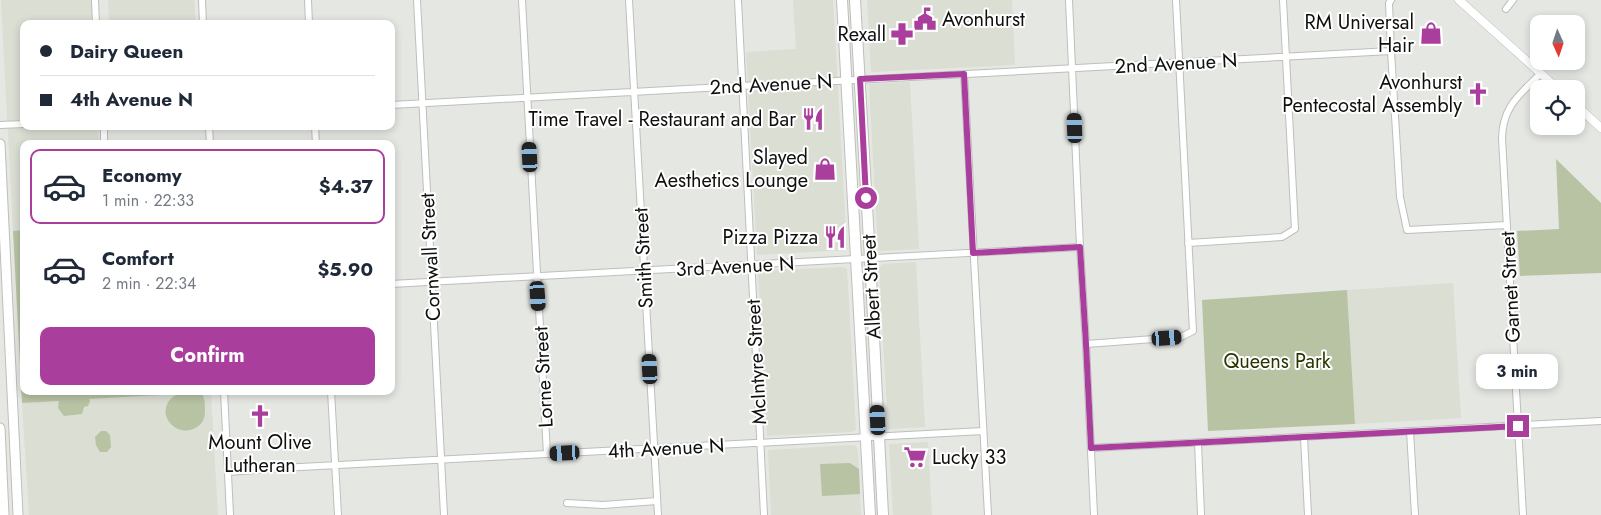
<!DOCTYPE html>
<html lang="en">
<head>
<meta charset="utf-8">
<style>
  :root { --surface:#fff; --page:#f2f2f3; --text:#1f2937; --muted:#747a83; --line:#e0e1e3; --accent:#aa3e9d }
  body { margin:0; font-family:Jost,sans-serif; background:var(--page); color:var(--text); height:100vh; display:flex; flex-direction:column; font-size:19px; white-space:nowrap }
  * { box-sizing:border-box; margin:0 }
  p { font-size:16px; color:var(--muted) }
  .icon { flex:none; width:28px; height:28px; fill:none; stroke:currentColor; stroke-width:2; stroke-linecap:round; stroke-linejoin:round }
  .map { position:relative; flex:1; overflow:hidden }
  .side { position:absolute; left:20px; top:140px; width:375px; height:255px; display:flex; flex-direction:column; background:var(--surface); border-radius:10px; box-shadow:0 2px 8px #0003 }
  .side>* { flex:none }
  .guide { position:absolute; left:20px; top:20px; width:375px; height:110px; border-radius:10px; box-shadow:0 2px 8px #0003; display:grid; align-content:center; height:110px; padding:0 20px; background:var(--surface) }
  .needle { width:32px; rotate:177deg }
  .fabs { position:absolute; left:1530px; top:15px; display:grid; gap:10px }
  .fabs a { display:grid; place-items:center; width:55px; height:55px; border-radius:10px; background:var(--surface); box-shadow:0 2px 8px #0003; font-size:25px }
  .end { position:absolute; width:22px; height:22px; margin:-11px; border:6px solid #aa3e9d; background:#fff; box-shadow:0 0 0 2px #fff }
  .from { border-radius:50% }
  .bubble { position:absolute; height:35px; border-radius:10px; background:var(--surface); box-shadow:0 2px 8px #0003; font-size:16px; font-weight:700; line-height:35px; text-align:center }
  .car { position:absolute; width:15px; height:30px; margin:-15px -8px; border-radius:6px; box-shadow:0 0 4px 1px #0007; background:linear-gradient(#222 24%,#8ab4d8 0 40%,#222 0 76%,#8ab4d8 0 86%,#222 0) }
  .guide b { display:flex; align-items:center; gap:18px; height:48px; font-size:19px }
  .guide b+b { border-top:1px solid var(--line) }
  .guide i { width:12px; height:12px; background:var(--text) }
  ul { padding:9px 0 0; list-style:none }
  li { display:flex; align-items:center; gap:15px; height:75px; margin:0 10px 8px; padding:0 10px; border:2px solid transparent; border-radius:10px }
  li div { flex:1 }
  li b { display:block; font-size:19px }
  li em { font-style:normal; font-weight:700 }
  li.active { border-color:var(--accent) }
  li>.icon { width:45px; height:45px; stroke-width:1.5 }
  .primary-button { display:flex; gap:10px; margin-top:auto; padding:10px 20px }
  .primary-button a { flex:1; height:58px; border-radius:10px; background:var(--accent); color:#fff; font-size:20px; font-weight:700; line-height:58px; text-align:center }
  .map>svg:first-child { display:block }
</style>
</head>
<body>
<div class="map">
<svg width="1601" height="515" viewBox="0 0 1601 515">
  <rect width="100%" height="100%" fill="#e5e7e3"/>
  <path fill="#daded3" d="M1 0H92L93 24H24V126H98L99 144H24V230L13 231Z
    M108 0H194L196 24H109Z
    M793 0H833L847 250 757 255 746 52 796 49Z
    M867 0H1012L1015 65 871 72Z
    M910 82 919 249 878 251 869 84Z
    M916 262 925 427 888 429 879 267 883 264Z
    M842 267 847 269 856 430 851 432 767 436 758 271Z
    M1453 283 1461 418 1355 424 1347 290Z
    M211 392 218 515H29L22 403Z
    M928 442 932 515H893L889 444Z
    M851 445 856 446 858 450 861 515H771L768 450Z"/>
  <path fill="#b8c3a4" d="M1556 159 1601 203V273L1520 276 1517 231 1559 229Z
    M24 230V391H211L201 393C205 397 205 404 205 411 205 418 203 423 197 427 179 439 157 418 169 401 171 398 176 395 178 394L89 399 90 401 88 406 84 407 82 414 64 416 58 408 59 401 22 403 13 231Z
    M1347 290 1355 424 1208 431 1202 300Z
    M101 431H106L110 435 111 447 107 452H100L96 445 95 437Z
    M850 463 859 469 860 494 822 496 820 464Z"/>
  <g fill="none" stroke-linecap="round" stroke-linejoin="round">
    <defs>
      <path id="minor" d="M95 0 96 24
        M202 0 203 24
        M308 0 309 24
        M417 0 444 515
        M522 0 547 454
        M629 0 658 515
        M738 0 764 515
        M1069 0 1080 247 1086 344 1094 515
        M1391 0 1389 3 1391 51 1400 197 1407 230 1507 225
        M1506 9 1513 0
        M964 74 988 515
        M391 105 1391 51
        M0 125 24 124
        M104 126V144
        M209 126 210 144
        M315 126 316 144
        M1188 243 1282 237 1295 229 1283 0
        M391 284 1080 247
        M1086 344 1181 337 1193 331 1176 0
        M224 391 230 515
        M331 391 338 515
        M1410 431 1415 515
        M1304 437 1308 515
        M1198 443 1201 515
        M1091 448 1601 421
        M228 472 281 468 983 431
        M567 503 603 505 657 501
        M1523 515 1502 138C1503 105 1520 95 1541 73"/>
      <path id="tertiary" d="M1459 0 1558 89
        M1576 105 1601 128"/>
      <path id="secondary" d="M0 144 18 515
        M0 428 4 515"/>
      <path id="primary" d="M842 0 870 515
        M855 0 870 258 883 515"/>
    </defs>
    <use href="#minor" stroke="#bebfbb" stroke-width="8"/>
    <use href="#tertiary" stroke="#bebfbb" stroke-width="9"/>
    <use href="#secondary" stroke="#bebfbb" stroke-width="11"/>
    <use href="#primary" stroke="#bebfbb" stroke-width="12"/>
    <use href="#minor" stroke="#fff" stroke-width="6"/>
    <use href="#tertiary" stroke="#fff" stroke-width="8"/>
    <use href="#secondary" stroke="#fff" stroke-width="9"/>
    <use href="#primary" stroke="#fff" stroke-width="10"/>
  </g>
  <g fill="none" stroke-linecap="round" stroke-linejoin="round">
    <path stroke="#aa3e9d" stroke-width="6" d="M866 198 860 79 964 74 973 253 1080 247 1086 344 1091 448 1518 426"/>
  </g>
  <defs>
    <symbol id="civic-bare" viewBox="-9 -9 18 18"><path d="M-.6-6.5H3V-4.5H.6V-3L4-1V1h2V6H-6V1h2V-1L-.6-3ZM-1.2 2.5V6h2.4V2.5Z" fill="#aa3e9d" stroke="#fff" stroke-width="2.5" paint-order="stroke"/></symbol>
    <symbol id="shop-bare" viewBox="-9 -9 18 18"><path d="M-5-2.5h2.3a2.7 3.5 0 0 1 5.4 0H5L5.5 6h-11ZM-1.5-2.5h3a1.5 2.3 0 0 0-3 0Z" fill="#aa3e9d" stroke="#fff" stroke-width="2.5" paint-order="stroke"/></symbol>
    <symbol id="pharmacy-bare" viewBox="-9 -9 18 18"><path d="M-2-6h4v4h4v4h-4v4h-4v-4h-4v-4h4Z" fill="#aa3e9d" stroke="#fff" stroke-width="2.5" paint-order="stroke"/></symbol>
    <symbol id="church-bare" viewBox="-9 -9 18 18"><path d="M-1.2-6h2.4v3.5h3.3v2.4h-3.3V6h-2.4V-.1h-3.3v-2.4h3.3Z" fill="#aa3e9d" stroke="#fff" stroke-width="2.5" paint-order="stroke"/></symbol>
    <symbol id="restaurant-bare" viewBox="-9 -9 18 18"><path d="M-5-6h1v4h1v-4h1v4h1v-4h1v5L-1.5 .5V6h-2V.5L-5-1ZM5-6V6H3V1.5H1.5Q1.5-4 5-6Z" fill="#aa3e9d" stroke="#fff" stroke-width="2.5" paint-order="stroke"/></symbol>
    <symbol id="supermarket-bare" viewBox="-9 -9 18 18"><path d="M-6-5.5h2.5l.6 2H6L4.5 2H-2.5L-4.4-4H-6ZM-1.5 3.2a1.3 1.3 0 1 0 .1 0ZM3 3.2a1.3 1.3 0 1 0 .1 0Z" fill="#aa3e9d" stroke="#fff" stroke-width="2.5" paint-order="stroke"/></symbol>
  </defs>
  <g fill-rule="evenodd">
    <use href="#civic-bare" x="909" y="3" width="32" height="32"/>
    <use href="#shop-bare" x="1415" y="17" width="32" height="32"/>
    <use href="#pharmacy-bare" x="886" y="18" width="32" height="32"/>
    <use href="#church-bare" x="1462" y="78" width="32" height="32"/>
    <use href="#restaurant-bare" x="797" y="103" width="32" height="32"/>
    <use href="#shop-bare" x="809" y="153" width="32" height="32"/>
    <use href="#restaurant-bare" x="819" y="221" width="32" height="32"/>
    <use href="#church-bare" x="244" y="400" width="32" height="32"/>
    <use href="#supermarket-bare" x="899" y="441" width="32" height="32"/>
  </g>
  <g text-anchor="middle" stroke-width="4" stroke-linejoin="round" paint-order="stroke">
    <g font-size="20" fill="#0f0f0e" stroke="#fff" text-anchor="end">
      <text x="942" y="26" text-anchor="start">Avonhurst</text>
      <text x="1414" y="29">RM Universal<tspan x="1414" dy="23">Hair</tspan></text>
      <text x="886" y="41">Rexall</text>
      <text x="1462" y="89">Avonhurst<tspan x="1462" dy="23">Pentecostal Assembly</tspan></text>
      <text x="796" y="126">Time Travel - Restaurant and Bar</text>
      <text x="808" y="164">Slayed<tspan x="808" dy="23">Aesthetics Lounge</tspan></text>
      <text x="818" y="244">Pizza Pizza</text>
      <text x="260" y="449" text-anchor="middle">Mount Olive<tspan x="260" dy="23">Lutheran</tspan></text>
      <text x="932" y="464" text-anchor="start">Lucky 33</text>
    </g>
    <g font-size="20" fill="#0f0f0e" stroke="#fff">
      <text transform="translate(1176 63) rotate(-3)" y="7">2nd Avenue N</text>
      <text transform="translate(771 84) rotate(-3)" y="7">2nd Avenue N</text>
      <text transform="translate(430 257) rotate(-93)" y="7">Cornwall Street</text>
      <text transform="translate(643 258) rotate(-93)" y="7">Smith Street</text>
      <text transform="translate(735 266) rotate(-3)" y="7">3rd Avenue N</text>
      <text transform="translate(871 287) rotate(-93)" y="7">Albert Street</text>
      <text transform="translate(1510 287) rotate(-93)" y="7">Garnet Street</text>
      <text transform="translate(756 362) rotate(-93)" y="7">McIntyre Street</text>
      <text transform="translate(543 377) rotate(-93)" y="7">Lorne Street</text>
      <text transform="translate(666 448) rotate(-3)" y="7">4th Avenue N</text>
    </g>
    <g font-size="20" fill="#283500" stroke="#fff">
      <text x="1277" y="368">Queens Park</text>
    </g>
  </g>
</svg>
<div class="fabs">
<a><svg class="needle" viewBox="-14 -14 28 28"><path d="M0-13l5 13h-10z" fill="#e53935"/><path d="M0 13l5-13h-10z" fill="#747a83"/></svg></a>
<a><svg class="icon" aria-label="locate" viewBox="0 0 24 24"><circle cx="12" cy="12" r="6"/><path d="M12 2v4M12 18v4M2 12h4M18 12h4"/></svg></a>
</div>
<i class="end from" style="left:866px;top:198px"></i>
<i class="end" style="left:1518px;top:426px"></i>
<div class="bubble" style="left:1476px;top:354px;width:82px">3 min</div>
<i class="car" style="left:1075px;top:128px;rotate:358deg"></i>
<i class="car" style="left:530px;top:157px;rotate:357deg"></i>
<i class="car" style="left:538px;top:296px;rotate:176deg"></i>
<i class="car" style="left:1167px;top:338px;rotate:86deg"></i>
<i class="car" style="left:650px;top:369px;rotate:357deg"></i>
<i class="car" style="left:878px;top:420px;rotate:357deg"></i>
<i class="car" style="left:565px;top:453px;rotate:267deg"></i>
<div class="guide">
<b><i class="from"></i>Dairy Queen</b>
<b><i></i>4th Avenue N</b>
</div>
<section class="side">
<ul>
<li class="active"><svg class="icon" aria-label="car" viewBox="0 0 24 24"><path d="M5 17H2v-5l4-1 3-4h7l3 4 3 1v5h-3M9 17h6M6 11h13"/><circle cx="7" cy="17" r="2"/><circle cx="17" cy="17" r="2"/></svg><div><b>Economy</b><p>1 min · 22:33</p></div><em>$4.37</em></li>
<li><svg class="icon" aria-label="car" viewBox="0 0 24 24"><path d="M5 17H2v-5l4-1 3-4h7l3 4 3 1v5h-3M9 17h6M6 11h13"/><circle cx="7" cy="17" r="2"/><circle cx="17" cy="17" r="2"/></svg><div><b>Comfort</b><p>2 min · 22:34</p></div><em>$5.90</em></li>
</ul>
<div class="primary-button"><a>Confirm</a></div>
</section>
</div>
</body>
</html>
